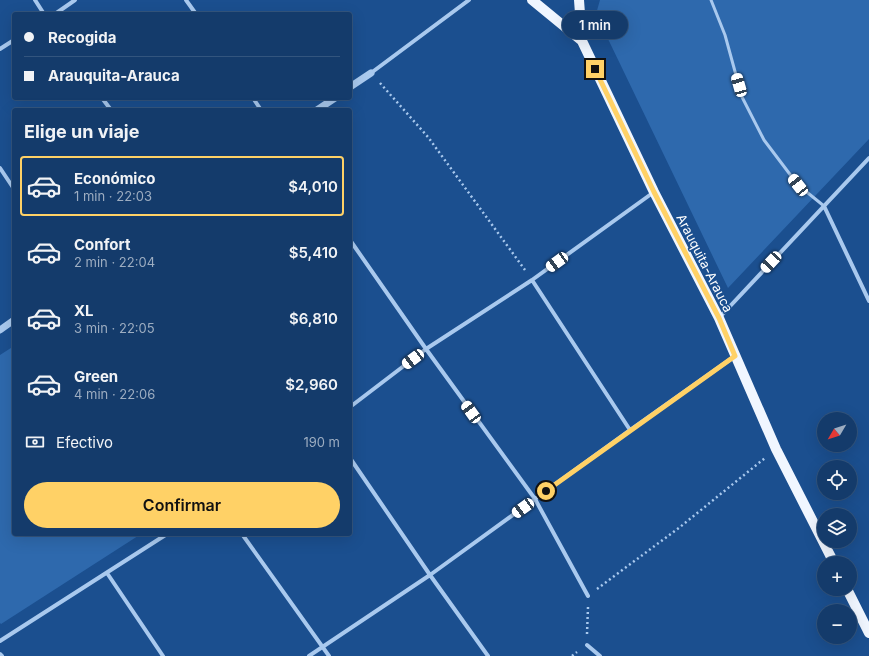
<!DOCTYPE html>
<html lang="es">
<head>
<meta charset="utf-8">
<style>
  :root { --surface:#143b6b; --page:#214673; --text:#f1f3f6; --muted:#9dadc1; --line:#33557e; --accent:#ffd166 }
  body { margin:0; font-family:Inter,sans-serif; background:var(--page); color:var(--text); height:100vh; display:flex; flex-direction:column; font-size:15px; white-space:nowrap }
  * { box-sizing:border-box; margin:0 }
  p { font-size:13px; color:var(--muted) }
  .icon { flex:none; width:22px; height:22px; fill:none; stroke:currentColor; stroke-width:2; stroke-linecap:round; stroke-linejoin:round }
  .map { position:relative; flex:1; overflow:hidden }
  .panel { position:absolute; left:12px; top:108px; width:340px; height:428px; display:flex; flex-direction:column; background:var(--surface); border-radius:4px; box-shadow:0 4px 16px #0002,0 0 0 1px var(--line) }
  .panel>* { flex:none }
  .guide { position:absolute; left:12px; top:12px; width:340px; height:88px; border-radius:4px; box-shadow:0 4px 16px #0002,0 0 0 1px var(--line); display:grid; align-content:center; height:88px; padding:0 12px; background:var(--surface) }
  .needle { width:26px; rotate:231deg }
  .fabs { position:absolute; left:817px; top:412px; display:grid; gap:8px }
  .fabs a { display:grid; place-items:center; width:40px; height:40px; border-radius:50%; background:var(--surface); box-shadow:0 4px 16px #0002,0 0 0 1px var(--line); font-size:20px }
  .end { position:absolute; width:18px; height:18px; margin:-9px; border:5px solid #ffd166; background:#111; box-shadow:0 0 0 2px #111 }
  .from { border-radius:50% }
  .bubble { position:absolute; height:28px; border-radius:14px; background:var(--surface); box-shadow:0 4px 16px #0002,0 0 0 1px var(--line); font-size:13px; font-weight:600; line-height:28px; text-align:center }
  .car { position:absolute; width:12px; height:24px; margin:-12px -6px; border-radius:5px; box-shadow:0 0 3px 1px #0007; background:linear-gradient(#fff 24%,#345 0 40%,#fff 0 76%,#345 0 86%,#fff 0) }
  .guide b { display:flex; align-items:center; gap:14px; height:38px; font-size:15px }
  .guide b+b { border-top:1px solid var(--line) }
  .guide i { width:10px; height:10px; background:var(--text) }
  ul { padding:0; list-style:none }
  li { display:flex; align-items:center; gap:12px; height:60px; margin:0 8px 6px; padding:0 4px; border:2px solid transparent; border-radius:4px }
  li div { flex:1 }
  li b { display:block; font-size:15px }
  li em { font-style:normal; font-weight:600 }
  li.current { border-color:var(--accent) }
  li>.icon { width:36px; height:36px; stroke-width:1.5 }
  h2 { padding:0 12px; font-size:18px; line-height:48px }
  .pay { display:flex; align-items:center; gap:10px; height:44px; padding:0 12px; font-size:15px }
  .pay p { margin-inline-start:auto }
  .action { display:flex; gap:8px; margin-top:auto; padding:8px 12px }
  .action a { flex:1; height:46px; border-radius:24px; background:var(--accent); color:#111; font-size:16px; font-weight:600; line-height:46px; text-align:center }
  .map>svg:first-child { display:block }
</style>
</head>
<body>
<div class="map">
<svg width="869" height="656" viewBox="0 0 869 656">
  <rect width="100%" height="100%" fill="#1b4f8f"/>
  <path fill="#2e69ad" d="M600 0H869V139L728 288 596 14Z
    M14 346V534H141L1 624 0 623V355Z"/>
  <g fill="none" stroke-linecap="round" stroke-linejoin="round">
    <path stroke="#a9c9ee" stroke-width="2.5" stroke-dasharray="2 3" stroke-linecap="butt" d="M380 83 428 137 525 270
      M597 589 680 527 765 458
      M587 634 588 607
      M572 656 577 652"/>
    <path stroke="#a9c9ee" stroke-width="3" d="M711 0 725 35 742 97 764 140 798 185 824 206"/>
    <path stroke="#a9c9ee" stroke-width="4" d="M35 0 44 14
      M186 0 196 14
      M55 14 75 0
      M0 49 14 40
      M371 73 469 0
      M102 98 111 110
      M253 98 261 110
      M0 168 14 189
      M824 206 869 301
      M350 240 426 349 535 499 588 596
      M532 280 630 430
      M719 318 869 158
      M350 407 426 349 532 280 654 192
      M350 458 430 575 488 656
      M242 534 329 656
      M107 573 163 656
      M0 641 167 534
      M587 645 600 656
      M0 654 2 656
      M309 656 430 575 630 430 735 356"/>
    <path stroke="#a9c9ee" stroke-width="7" d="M350 87 371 73
      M317 110 335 98
      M0 330 14 320"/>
    <path stroke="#f0f6ff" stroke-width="10" d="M532 0 582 41
      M579 0 582 41 654 192 719 318 776 449 834 563
      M847 589 869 633"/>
  </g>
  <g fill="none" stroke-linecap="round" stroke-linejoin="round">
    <path stroke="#ffd166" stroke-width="5" d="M546 491 735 356 719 318 654 192 595 69"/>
  </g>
  <g text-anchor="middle" stroke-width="3" stroke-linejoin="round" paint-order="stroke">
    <g font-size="13" fill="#fff" stroke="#1b4f8f">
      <text transform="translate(705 263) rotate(63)" y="5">Arauquita-Arauca</text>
    </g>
  </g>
</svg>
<div class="fabs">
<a><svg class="needle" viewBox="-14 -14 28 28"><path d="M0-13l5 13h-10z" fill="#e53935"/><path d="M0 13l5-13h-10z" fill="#9dadc1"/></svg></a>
<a><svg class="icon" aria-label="locate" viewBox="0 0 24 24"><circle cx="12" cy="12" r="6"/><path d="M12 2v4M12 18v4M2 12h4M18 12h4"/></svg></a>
<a><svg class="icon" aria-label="layers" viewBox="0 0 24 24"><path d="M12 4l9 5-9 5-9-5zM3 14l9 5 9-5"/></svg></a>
<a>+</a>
<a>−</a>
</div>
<i class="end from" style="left:546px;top:491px"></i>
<i class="end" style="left:595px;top:69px"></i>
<div class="bubble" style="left:562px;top:11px;width:66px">1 min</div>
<i class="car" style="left:739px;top:85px;rotate:344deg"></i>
<i class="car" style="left:798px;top:185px;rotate:322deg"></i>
<i class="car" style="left:557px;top:262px;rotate:234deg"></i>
<i class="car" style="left:771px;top:262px;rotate:223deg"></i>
<i class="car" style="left:413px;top:359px;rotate:233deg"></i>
<i class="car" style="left:471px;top:412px;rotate:324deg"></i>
<i class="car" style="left:523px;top:508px;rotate:234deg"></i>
<div class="guide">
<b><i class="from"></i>Recogida</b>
<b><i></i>Arauquita-Arauca</b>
</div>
<section class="panel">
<h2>Elige un viaje</h2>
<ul>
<li class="current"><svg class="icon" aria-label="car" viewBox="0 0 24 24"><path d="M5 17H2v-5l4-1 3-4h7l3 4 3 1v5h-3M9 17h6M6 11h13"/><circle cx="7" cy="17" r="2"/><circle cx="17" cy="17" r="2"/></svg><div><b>Económico</b><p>1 min · 22:03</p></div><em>$4,010</em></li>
<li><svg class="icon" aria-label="car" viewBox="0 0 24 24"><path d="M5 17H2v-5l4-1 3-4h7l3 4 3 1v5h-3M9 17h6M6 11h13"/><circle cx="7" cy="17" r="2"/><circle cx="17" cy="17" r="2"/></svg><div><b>Confort</b><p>2 min · 22:04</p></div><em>$5,410</em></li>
<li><svg class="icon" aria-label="car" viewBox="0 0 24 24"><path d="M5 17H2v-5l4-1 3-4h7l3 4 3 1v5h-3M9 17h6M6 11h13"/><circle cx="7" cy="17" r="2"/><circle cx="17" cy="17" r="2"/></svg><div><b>XL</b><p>3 min · 22:05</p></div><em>$6,810</em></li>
<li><svg class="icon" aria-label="car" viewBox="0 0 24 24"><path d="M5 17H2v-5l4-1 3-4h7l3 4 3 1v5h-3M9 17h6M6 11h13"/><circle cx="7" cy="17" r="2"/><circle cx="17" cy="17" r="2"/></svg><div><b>Green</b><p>4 min · 22:06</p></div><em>$2,960</em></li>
</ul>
<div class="pay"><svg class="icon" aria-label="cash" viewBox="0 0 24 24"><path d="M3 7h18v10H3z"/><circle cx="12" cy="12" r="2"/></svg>Efectivo<p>190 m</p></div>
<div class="action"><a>Confirmar</a></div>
</section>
</div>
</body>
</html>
